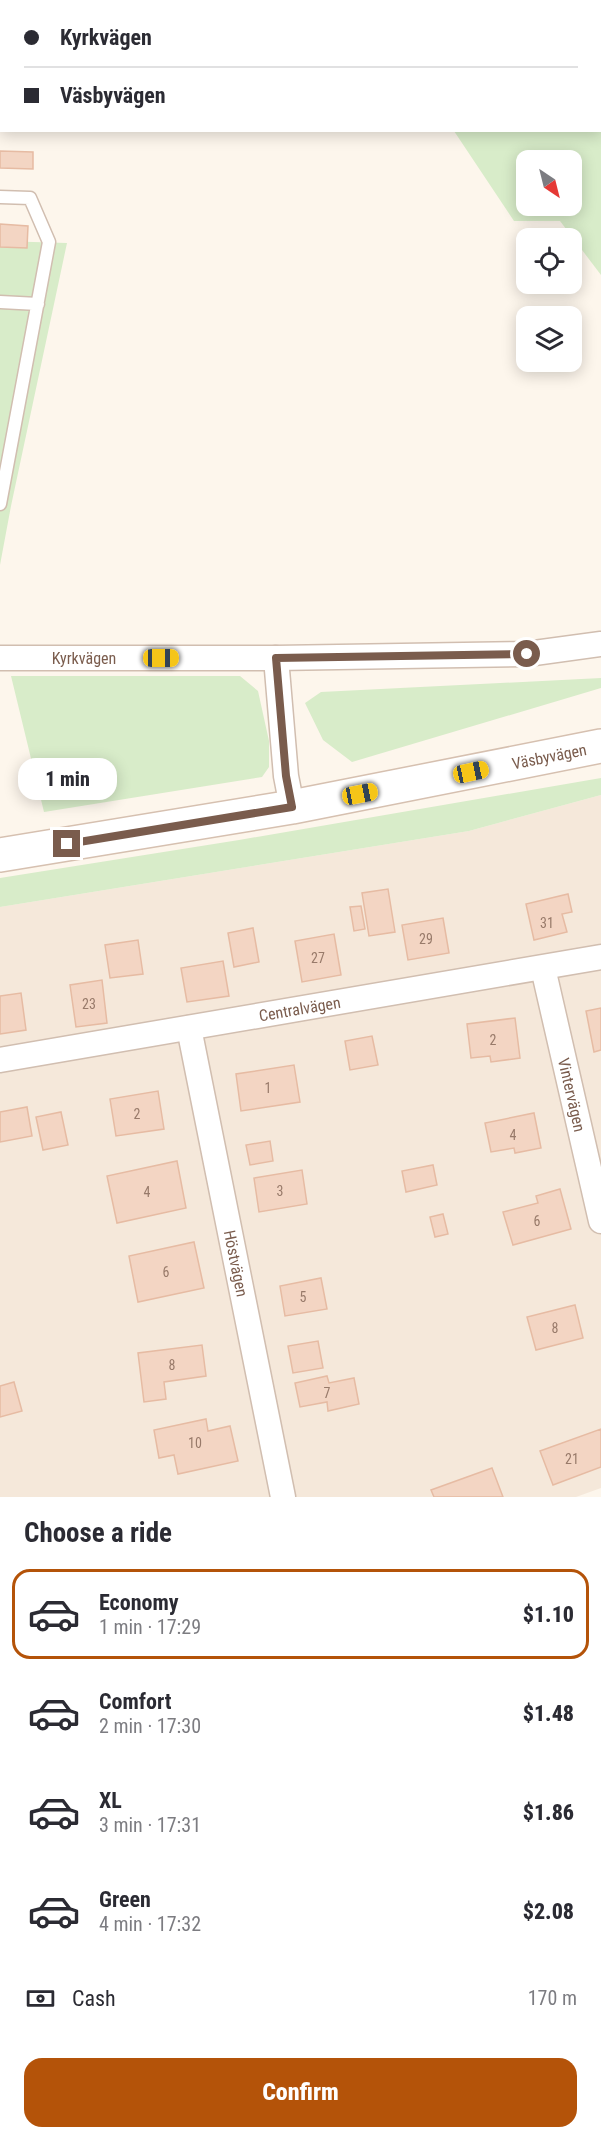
<!DOCTYPE html>
<html lang="en">
<head>
<meta charset="utf-8">
<style>
  :root { --surface:#fff; --page:#f7f7f7; --text:#2b2b33; --muted:#7c7c81; --line:#e1e1e2; --accent:#b45309 }
  body { margin:0; font-family:"Roboto Condensed",sans-serif; background:var(--page); color:var(--text); height:100vh; display:flex; flex-direction:column; font-size:22px; white-space:nowrap }
  * { box-sizing:border-box; margin:0 }
  p { font-size:20px; color:var(--muted) }
  .icon { flex:none; width:33px; height:33px; fill:none; stroke:currentColor; stroke-width:2; stroke-linecap:round; stroke-linejoin:round }
  .map { position:relative; height:1497px; overflow:hidden }
  .panel { display:flex; flex-direction:column; background:var(--surface); flex:1 }
  .panel>* { flex:none }
  .banner { position:absolute; left:0px; top:0px; width:602px; height:132px; box-shadow:0 3px 15px #0003; display:grid; align-content:center; height:132px; padding:0 24px; background:var(--surface) }
  .needle { width:39px; rotate:145deg }
  .controls { position:absolute; left:516px; top:150px; display:grid; gap:12px }
  .controls a { display:grid; place-items:center; width:66px; height:66px; border-radius:12px; background:var(--surface); box-shadow:0 3px 15px #0003; font-size:30px }
  .end { position:absolute; width:27px; height:27px; margin:-14px; border:8px solid #7a5c4d; background:#fff; box-shadow:0 0 0 3px #fff }
  .from { border-radius:50% }
  .bubble { position:absolute; height:42px; border-radius:18px; background:var(--surface); box-shadow:0 3px 15px #0003; font-size:20px; font-weight:800; line-height:42px; text-align:center }
  .car { position:absolute; width:18px; height:36px; margin:-18px -9px; border-radius:8px; box-shadow:0 0 4px 2px #0007; background:linear-gradient(#f5c518 24%,#345 0 40%,#f5c518 0 76%,#345 0 86%,#f5c518 0) }
  .banner b { display:flex; align-items:center; gap:21px; height:57px; font-size:22px }
  .banner b+b { border-top:2px solid var(--line) }
  .banner i { width:15px; height:15px; background:var(--text) }
  ul { padding:0; list-style:none }
  li { display:flex; align-items:center; gap:18px; height:90px; margin:0 12px 9px; padding:0 12px; border:3px solid transparent; border-radius:18px }
  li div { flex:1 }
  li b { display:block; font-size:22px }
  li em { font-style:normal; font-weight:800 }
  li.on { border-color:var(--accent) }
  li>.icon { width:54px; height:54px; stroke-width:1.5 }
  h2 { padding:0 24px; font-size:27px; line-height:72px }
  .pay { display:flex; align-items:center; gap:15px; height:66px; padding:0 24px; font-size:22px }
  .pay p { margin-inline-start:auto }
  .button { display:flex; gap:12px; margin-top:auto; padding:12px 24px }
  .button a { flex:1; height:69px; border-radius:18px; background:var(--accent); color:#fff; font-size:24px; font-weight:800; line-height:69px; text-align:center }
  .map>svg:first-child { display:block }
</style>
</head>
<body>
<div class="map">
<svg width="601" height="1497" viewBox="0 0 601 1497">
  <rect width="100%" height="100%" fill="#fdf6ec"/>
  <path fill="#f5e8da" d="M601 795V1488L576 1497H0V907L469 831Z"/>
  <path fill="#d8ecc9" fill-rule="evenodd" d="M0 0H601V275L560 221H514L454 131 600 130V2H2L0 69ZM526 160H572V206H526Z
    M0 241 67 243 11 506 0 565Z
    M11 676H240L258 691 269 741V767L262 777 44 812Z
    M601 678V688L352 762 323 740 305 703 321 692Z
    M601 778V795L469 831 0 907V878L239 840Z"/>
  <path fill="#f3d5c3" stroke="#e6bba3" stroke-width="1.5" d="M0 151 33 152V169L0 168Z
    M0 224 28 226 27 248 0 247Z
    M388 889 395 932 369 936 362 893Z
    M568 894 572 912 562 914 567 932 534 940 526 904Z
    M361 906 365 929 354 931 350 907Z
    M443 918 449 953 408 960 402 925Z
    M253 928 259 962 234 967 228 933Z
    M334 934 341 975 302 982 295 941Z
    M138 940 143 974 110 978 105 945Z
    M223 961 229 996 187 1002 181 968Z
    M102 980 107 1023 76 1027 70 985Z
    M21 993 26 1030 0 1034V996Z
    M601 1008V1050L594 1052 586 1011Z
    M515 1018 520 1058 491 1062 490 1056 471 1058 467 1024Z
    M372 1036 378 1065 350 1070 345 1041Z
    M294 1065 300 1102 241 1111 236 1074Z
    M158 1091 164 1129 116 1136 110 1099Z
    M27 1107 32 1136 0 1142V1112Z
    M61 1112 68 1145 43 1150 36 1117Z
    M534 1113 541 1148 515 1153 514 1148 491 1152 485 1123Z
    M270 1141 273 1161 250 1165 246 1145Z
    M177 1161 186 1208 117 1223 107 1176Z
    M433 1165 437 1185 406 1192 402 1171Z
    M302 1170 307 1204 259 1212 254 1178Z
    M560 1189 571 1229 513 1245 503 1212 538 1203 536 1196Z
    M443 1214 448 1234 435 1237 430 1217Z
    M194 1242 204 1288 138 1302 129 1256Z
    M321 1278 327 1309 285 1316 280 1286Z
    M575 1305 583 1338 536 1350 527 1317Z
    M318 1341 323 1368 293 1373 288 1346Z
    M202 1345 206 1376 164 1382 166 1399 144 1402 138 1353Z
    M327 1376 329 1383 354 1378 359 1404 328 1411 327 1402 300 1407 295 1383Z
    M14 1382 22 1411 0 1417V1386Z
    M206 1419 208 1431 230 1426 238 1461 178 1474 174 1455 159 1458 154 1430Z
    M601 1429V1467L553 1485 540 1451Z
    M492 1468 503 1497H434L431 1490Z"/>
  <g fill="none" stroke-linecap="round" stroke-linejoin="round">
    <defs>
      <path id="lane" d="M0 197 30 198 49 242 0 504
        M0 302 38 304"/>
      <g id="street">
        <path id="s1" d="M0 658H276L527 654 601 644"/>
        <path d="M276 658 286 776 292 807"/>
        <path id="s2" d="M543 968 601 1221"/>
        <path id="s3" d="M189 1028 283 1497"/>
        <path id="s4" d="M0 1060 601 957"/>
      </g>
      <g id="secondary">
        <path id="s5" d="M0 855 292 807 601 746"/>
      </g>
    </defs>
    <use href="#lane" stroke="#d1beb0" stroke-width="15"/>
    <use href="#street" stroke="#d1beb0" stroke-width="27"/>
    <use href="#secondary" stroke="#d6c0b0" stroke-width="36"/>
    <use href="#lane" stroke="#fff" stroke-width="12"/>
    <use href="#street" stroke="#fff" stroke-width="24"/>
    <use href="#secondary" stroke="#fff" stroke-width="33"/>
  </g>
  <g fill="none" stroke-linecap="round" stroke-linejoin="round">
    <path stroke="#7a5c4d" stroke-width="8" d="M67 844 292 807 286 776 276 658 527 654"/>
  </g>
  <g text-anchor="middle" stroke-width="4.5" stroke-linejoin="round" paint-order="stroke">
    <g font-size="14" fill="#987a6a">
      <text x="547" y="928">31</text>
      <text x="426" y="944">29</text>
      <text x="318" y="963">27</text>
      <text x="89" y="1009">23</text>
      <text x="493" y="1045">2</text>
      <text x="268" y="1093">1</text>
      <text x="137" y="1119">2</text>
      <text x="513" y="1140">4</text>
      <text x="280" y="1196">3</text>
      <text x="147" y="1197">4</text>
      <text x="537" y="1226">6</text>
      <text x="166" y="1277">6</text>
      <text x="303" y="1302">5</text>
      <text x="555" y="1333">8</text>
      <text x="172" y="1370">8</text>
      <text x="327" y="1398">7</text>
      <text x="195" y="1448">10</text>
      <text x="572" y="1464">21</text>
    </g>
    <g font-size="16" fill="#7a5c4d" stroke="#fffaf3">
      <text dy="6" stroke="none"><textPath href="#s1" startOffset="84">Kyrkvägen</textPath></text>
      <text dy="6" stroke="none"><textPath href="#s5" startOffset="558">Väsbyvägen</textPath></text>
      <text dy="6" stroke="none"><textPath href="#s4" startOffset="304">Centralvägen</textPath></text>
      <text dy="6" stroke="none"><textPath href="#s2" startOffset="130">Vintervägen</textPath></text>
      <text dy="6" stroke="none"><textPath href="#s3" startOffset="240">Höstvägen</textPath></text>
    </g>
  </g>
</svg>
<div class="controls">
<a><svg class="needle" viewBox="-14 -14 28 28"><path d="M0-13l5 13h-10z" fill="#e53935"/><path d="M0 13l5-13h-10z" fill="#7c7c81"/></svg></a>
<a><svg class="icon" aria-label="locate" viewBox="0 0 24 24"><circle cx="12" cy="12" r="6"/><path d="M12 2v4M12 18v4M2 12h4M18 12h4"/></svg></a>
<a><svg class="icon" aria-label="layers" viewBox="0 0 24 24"><path d="M12 4l9 5-9 5-9-5zM3 14l9 5 9-5"/></svg></a>
</div>
<i class="end from" style="left:527px;top:654px"></i>
<i class="end" style="left:67px;top:844px"></i>
<div class="bubble" style="left:18px;top:758px;width:99px">1 min</div>
<i class="car" style="left:161px;top:658px;rotate:90deg"></i>
<i class="car" style="left:471px;top:772px;rotate:78deg"></i>
<i class="car" style="left:360px;top:794px;rotate:79deg"></i>
<div class="banner">
<b><i class="from"></i>Kyrkvägen</b>
<b><i></i>Väsbyvägen</b>
</div>
</div>
<section class="panel">
<h2>Choose a ride</h2>
<ul>
<li class="on"><svg class="icon" aria-label="car" viewBox="0 0 24 24"><path d="M5 17H2v-5l4-1 3-4h7l3 4 3 1v5h-3M9 17h6M6 11h13"/><circle cx="7" cy="17" r="2"/><circle cx="17" cy="17" r="2"/></svg><div><b>Economy</b><p>1 min · 17:29</p></div><em>$1.10</em></li>
<li><svg class="icon" aria-label="car" viewBox="0 0 24 24"><path d="M5 17H2v-5l4-1 3-4h7l3 4 3 1v5h-3M9 17h6M6 11h13"/><circle cx="7" cy="17" r="2"/><circle cx="17" cy="17" r="2"/></svg><div><b>Comfort</b><p>2 min · 17:30</p></div><em>$1.48</em></li>
<li><svg class="icon" aria-label="car" viewBox="0 0 24 24"><path d="M5 17H2v-5l4-1 3-4h7l3 4 3 1v5h-3M9 17h6M6 11h13"/><circle cx="7" cy="17" r="2"/><circle cx="17" cy="17" r="2"/></svg><div><b>XL</b><p>3 min · 17:31</p></div><em>$1.86</em></li>
<li><svg class="icon" aria-label="car" viewBox="0 0 24 24"><path d="M5 17H2v-5l4-1 3-4h7l3 4 3 1v5h-3M9 17h6M6 11h13"/><circle cx="7" cy="17" r="2"/><circle cx="17" cy="17" r="2"/></svg><div><b>Green</b><p>4 min · 17:32</p></div><em>$2.08</em></li>
</ul>
<div class="pay"><svg class="icon" aria-label="cash" viewBox="0 0 24 24"><path d="M3 7h18v10H3z"/><circle cx="12" cy="12" r="2"/></svg>Cash<p>170 m</p></div>
<div class="button"><a>Confirm</a></div>
</section>
</body>
</html>
